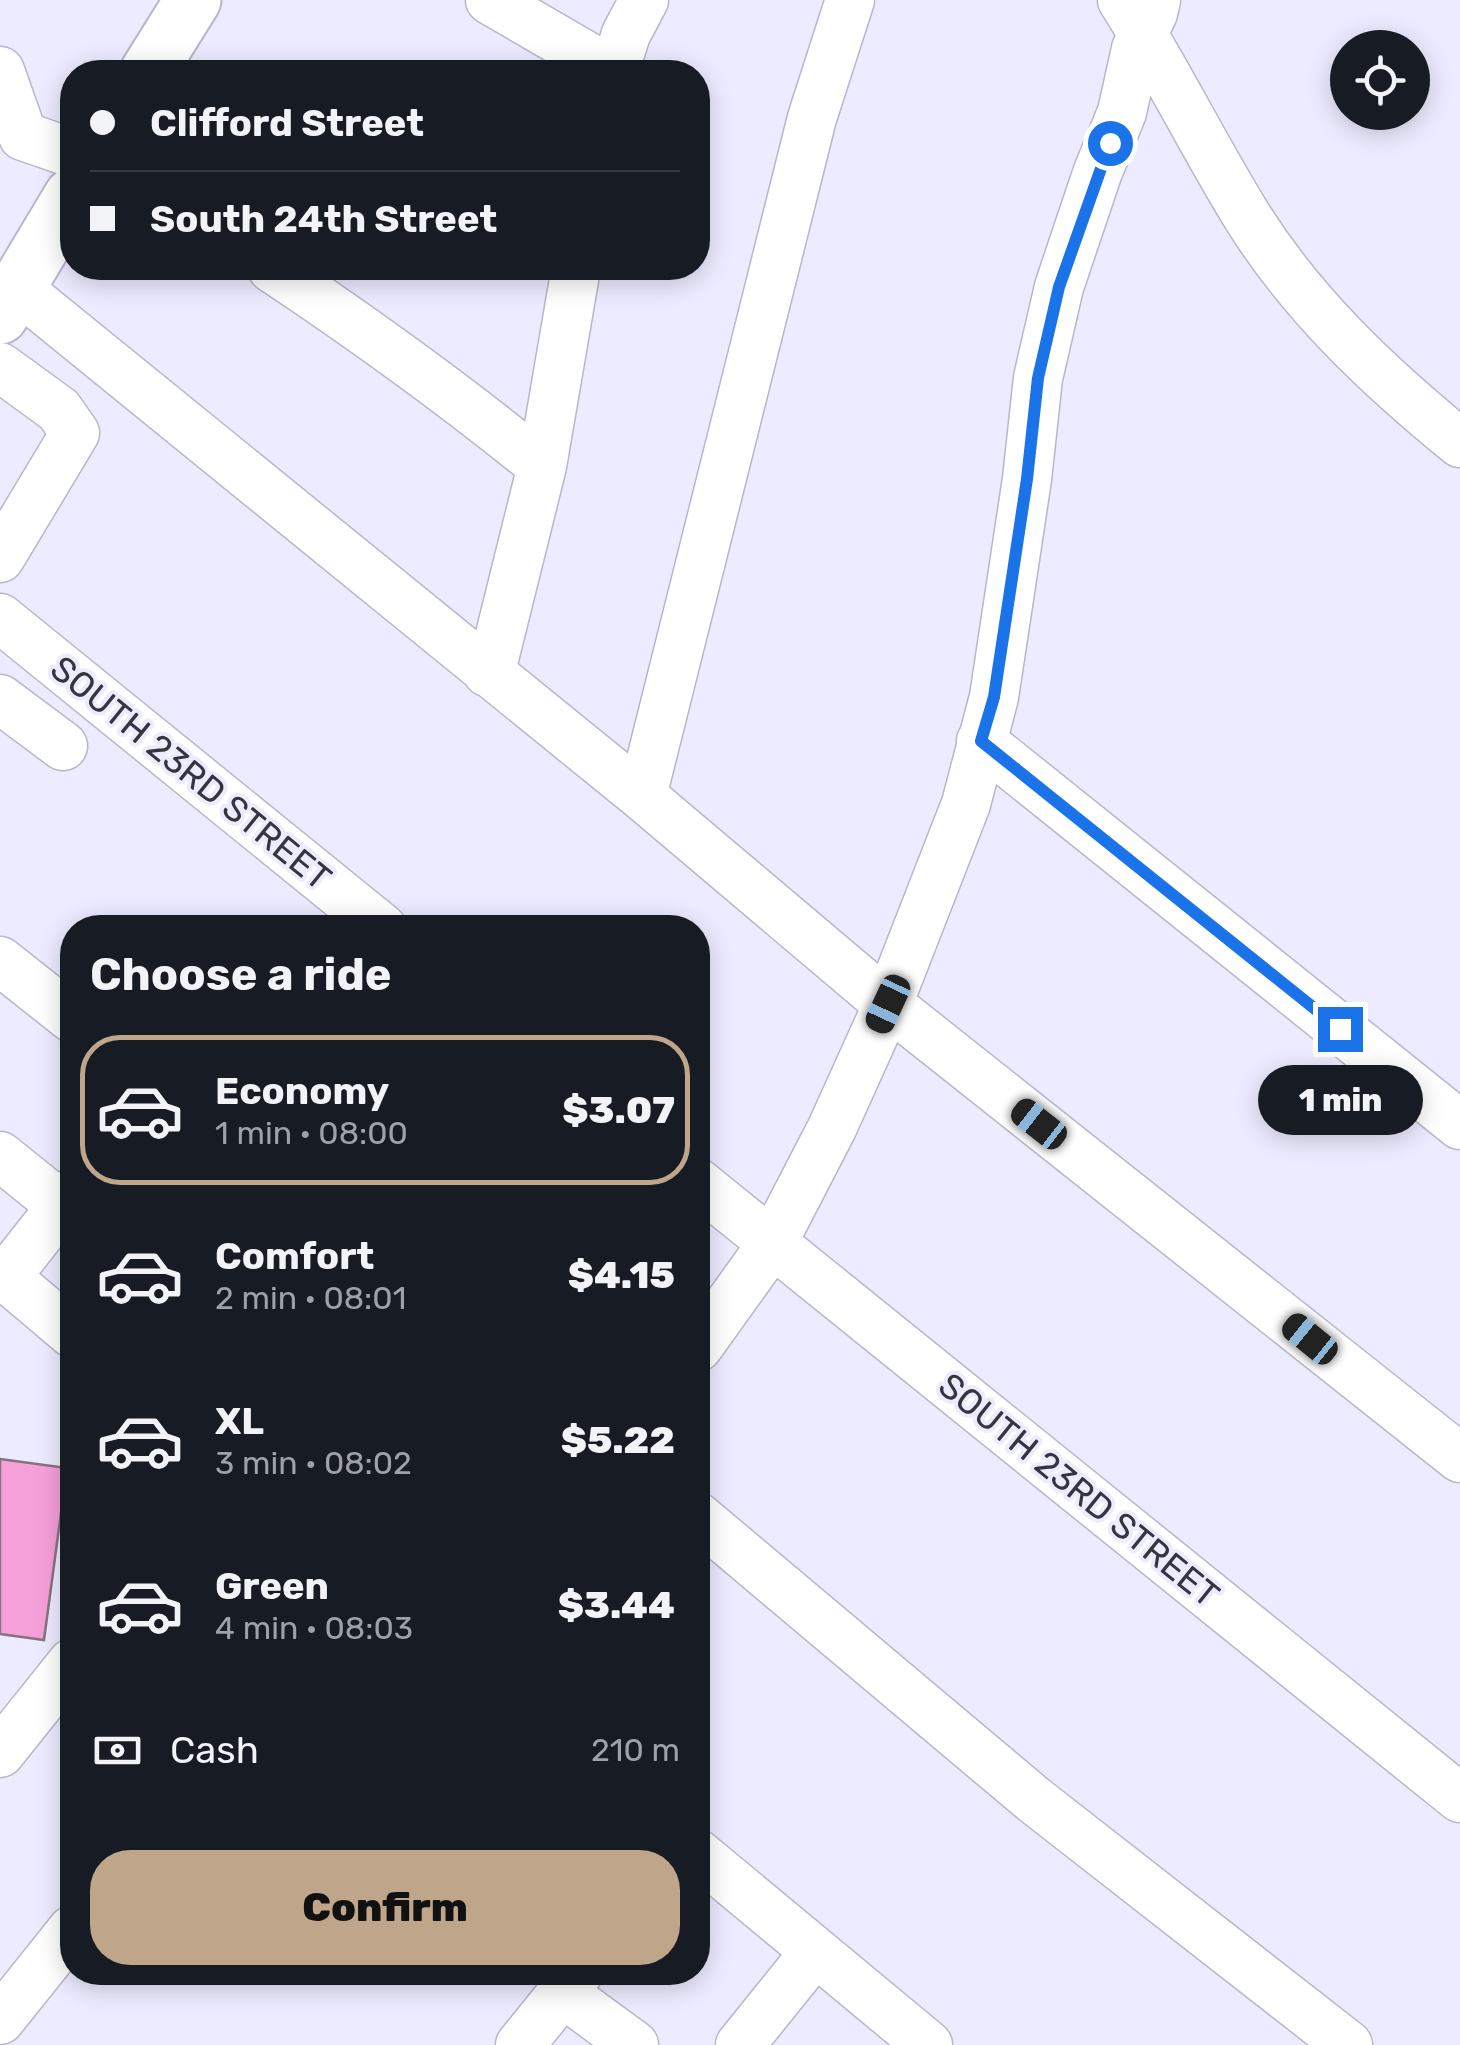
<!DOCTYPE html>
<html lang="en">
<head>
<meta charset="utf-8">
<style>
  :root { --surface:#171b24; --page:#242831; --text:#f1f3f6; --muted:#9ea1a6; --line:#363941; --accent:#bfa589 }
  body { margin:0; font-family:Rubik,sans-serif; background:var(--page); color:var(--text); height:100vh; display:flex; flex-direction:column; font-size:38px; white-space:nowrap }
  * { box-sizing:border-box; margin:0 }
  p { font-size:32px; color:var(--muted) }
  .icon { flex:none; width:55px; height:55px; fill:none; stroke:currentColor; stroke-width:2; stroke-linecap:round; stroke-linejoin:round }
  .map { position:relative; flex:1; overflow:hidden }
  .panel { position:absolute; left:60px; top:915px; width:650px; height:1070px; display:flex; flex-direction:column; background:var(--surface); border-radius:40px; box-shadow:0 5px 25px #0003 }
  .panel>* { flex:none }
  .top-card { position:absolute; left:60px; top:60px; width:650px; height:220px; border-radius:40px; box-shadow:0 5px 25px #0003; display:grid; align-content:center; height:220px; padding:0 30px; background:var(--surface) }
  .controls { position:absolute; left:1330px; top:30px; display:grid; gap:20px }
  .controls a { display:grid; place-items:center; width:100px; height:100px; border-radius:50%; background:var(--surface); box-shadow:0 5px 25px #0003; font-size:50px }
  .end { position:absolute; width:45px; height:45px; margin:-22px; border:12px solid #1a73e8; background:#fff; box-shadow:0 0 0 5px #fff }
  .from { border-radius:50% }
  .bubble { position:absolute; height:70px; border-radius:35px; background:var(--surface); box-shadow:0 5px 25px #0003; font-size:32px; font-weight:800; line-height:70px; text-align:center }
  .car { position:absolute; width:30px; height:60px; margin:-30px -15px; border-radius:12px; box-shadow:0 0 8px 2px #0007; background:linear-gradient(#222 24%,#8ab4d8 0 40%,#222 0 76%,#8ab4d8 0 86%,#222 0) }
  .top-card b { display:flex; align-items:center; gap:35px; height:95px; font-size:38px }
  .top-card b+b { border-top:2px solid var(--line) }
  .top-card i { width:25px; height:25px; background:var(--text) }
  ul { padding:0; list-style:none }
  li { display:flex; align-items:center; gap:30px; height:150px; margin:0 20px 15px; padding:0 10px; border:5px solid transparent; border-radius:40px }
  li div { flex:1 }
  li b { display:block; font-size:38px }
  li em { font-style:normal; font-weight:800 }
  li.active { border-color:var(--accent) }
  li>.icon { width:90px; height:90px; stroke-width:1.5 }
  h2 { padding:0 30px; font-size:45px; line-height:120px }
  .pay { display:flex; align-items:center; gap:25px; height:110px; padding:0 30px; font-size:38px }
  .pay p { margin-inline-start:auto }
  .cta { display:flex; gap:20px; margin-top:auto; padding:20px 30px }
  .cta a { flex:1; height:115px; border-radius:40px; background:var(--accent); color:#111; font-size:40px; font-weight:800; line-height:115px; text-align:center }
  .map>svg:first-child { display:block }
</style>
</head>
<body>
<div class="map">
<svg width="1460" height="2045" viewBox="0 0 1460 2045">
  <rect width="100%" height="100%" fill="#edebff"/>
  <path fill="#f6a0da" stroke="#85747e" stroke-width="2.5" d="M0 1459 67 1468 44 1640 0 1634Z"/>
  <g fill="none" stroke-linecap="round" stroke-linejoin="round">
    <defs>
      <path id="minor" d="M490 0 614 72
        M1122 0C1166 69 1202 143 1245 213 1301 304 1378 376 1460 443
        M0 71 23 136
        M614 72 626 34 644 0
        M23 136 72 153
        M272 268C365 330 455 395 542 466
        M17 288 642 796 888 1004 1460 1458
        M0 367 59 410 75 433 0 558
        M0 618 382 928
        M487 672 494 659 542 466 576 268
        M0 699 63 746
        M981 741 1460 1125
        M642 796 812 118 850 0
        M0 961 72 1018
        M0 1156 62 1206
        M698 1183 1460 1798
        M0 1272 72 1333
        M6 1277 72 1193
        M698 1347 772 1244 832 1128 888 1004 966 804 994 697 1027 479 1038 378 1059 287 1097 174 1122 112 1136 49 1153 13 1156 0
        M698 1517 1033 1799 1348 2045
        M0 1753 72 1663
        M698 1854 928 2045
        M563 1993 634 2045
        M0 2020 72 1930
        M520 2045 579 1972
        M740 2045 815 1952"/>
      <path id="major" d="M148 72 193 0
        M0 316 72 196"/>
    </defs>
    <use href="#minor" stroke="#b8b6c9" stroke-width="51"/>
    <use href="#major" stroke="#b8b6c9" stroke-width="59"/>
    <use href="#minor" stroke="#fff" stroke-width="48"/>
    <use href="#major" stroke="#fff" stroke-width="55"/>
  </g>
  <g fill="none" stroke-linecap="round" stroke-linejoin="round">
    <path stroke="#1a73e8" stroke-width="12" d="M1110 143 1059 287 1038 378 1027 479 994 697 981 741 1340 1029"/>
  </g>
  <g text-anchor="middle" stroke-width="8" stroke-linejoin="round" paint-order="stroke">
    <g font-size="35" fill="#36353d" stroke="#edebff">
      <text transform="translate(191 773) rotate(39)" y="12">SOUTH 23RD STREET</text>
      <text transform="translate(1079 1490) rotate(39)" y="12">SOUTH 23RD STREET</text>
    </g>
  </g>
</svg>
<div class="controls">
<a><svg class="icon" aria-label="locate" viewBox="0 0 24 24"><circle cx="12" cy="12" r="6"/><path d="M12 2v4M12 18v4M2 12h4M18 12h4"/></svg></a>
</div>
<i class="end from" style="left:1110px;top:143px"></i>
<i class="end" style="left:1340px;top:1029px"></i>
<div class="bubble" style="left:1258px;top:1065px;width:165px">1 min</div>
<i class="car" style="left:888px;top:1004px;rotate:205deg"></i>
<i class="car" style="left:1039px;top:1124px;rotate:308deg"></i>
<i class="car" style="left:1310px;top:1339px;rotate:309deg"></i>
<div class="top-card">
<b><i class="from"></i>Clifford Street</b>
<b><i></i>South 24th Street</b>
</div>
<section class="panel">
<h2>Choose a ride</h2>
<ul>
<li class="active"><svg class="icon" aria-label="car" viewBox="0 0 24 24"><path d="M5 17H2v-5l4-1 3-4h7l3 4 3 1v5h-3M9 17h6M6 11h13"/><circle cx="7" cy="17" r="2"/><circle cx="17" cy="17" r="2"/></svg><div><b>Economy</b><p>1 min · 08:00</p></div><em>$3.07</em></li>
<li><svg class="icon" aria-label="car" viewBox="0 0 24 24"><path d="M5 17H2v-5l4-1 3-4h7l3 4 3 1v5h-3M9 17h6M6 11h13"/><circle cx="7" cy="17" r="2"/><circle cx="17" cy="17" r="2"/></svg><div><b>Comfort</b><p>2 min · 08:01</p></div><em>$4.15</em></li>
<li><svg class="icon" aria-label="car" viewBox="0 0 24 24"><path d="M5 17H2v-5l4-1 3-4h7l3 4 3 1v5h-3M9 17h6M6 11h13"/><circle cx="7" cy="17" r="2"/><circle cx="17" cy="17" r="2"/></svg><div><b>XL</b><p>3 min · 08:02</p></div><em>$5.22</em></li>
<li><svg class="icon" aria-label="car" viewBox="0 0 24 24"><path d="M5 17H2v-5l4-1 3-4h7l3 4 3 1v5h-3M9 17h6M6 11h13"/><circle cx="7" cy="17" r="2"/><circle cx="17" cy="17" r="2"/></svg><div><b>Green</b><p>4 min · 08:03</p></div><em>$3.44</em></li>
</ul>
<div class="pay"><svg class="icon" aria-label="cash" viewBox="0 0 24 24"><path d="M3 7h18v10H3z"/><circle cx="12" cy="12" r="2"/></svg>Cash<p>210 m</p></div>
<div class="cta"><a>Confirm</a></div>
</section>
</div>
</body>
</html>
